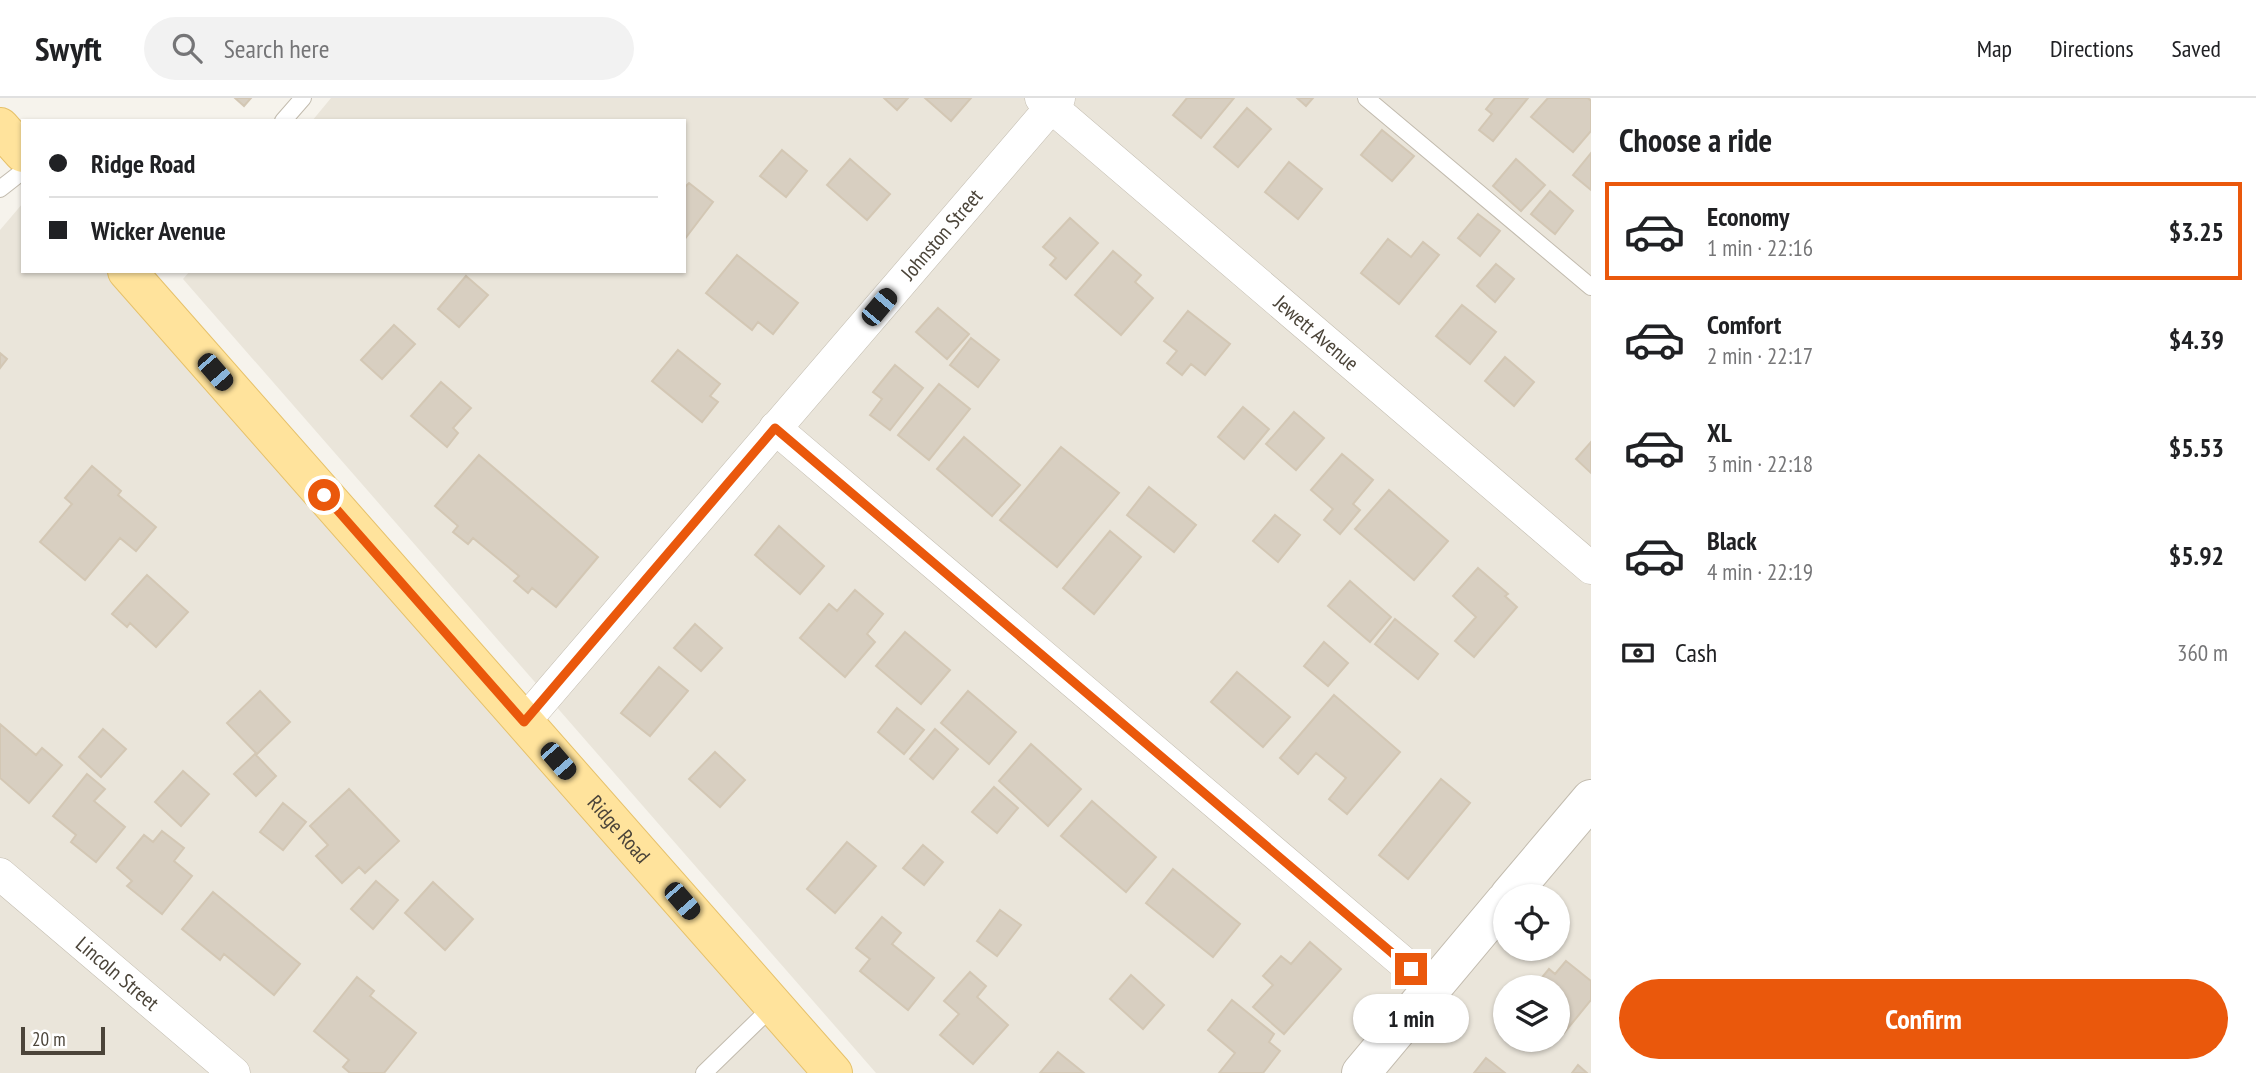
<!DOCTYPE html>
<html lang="en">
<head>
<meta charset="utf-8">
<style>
  :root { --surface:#fff; --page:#f2f2f2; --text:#202124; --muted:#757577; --line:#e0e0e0; --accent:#ea580c }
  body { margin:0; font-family:"PT Sans Narrow",sans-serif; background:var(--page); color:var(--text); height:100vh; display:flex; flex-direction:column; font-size:26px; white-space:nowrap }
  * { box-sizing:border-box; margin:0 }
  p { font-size:23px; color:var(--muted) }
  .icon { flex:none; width:38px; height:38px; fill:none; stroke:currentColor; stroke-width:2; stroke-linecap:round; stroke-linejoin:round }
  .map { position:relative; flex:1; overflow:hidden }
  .drawer { display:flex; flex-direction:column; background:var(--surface); width:665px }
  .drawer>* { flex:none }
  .top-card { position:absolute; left:21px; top:21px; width:665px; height:154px; border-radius:0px; box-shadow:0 2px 5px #0004; display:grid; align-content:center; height:154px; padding:0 28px; background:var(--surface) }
  .controls { position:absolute; left:1493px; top:786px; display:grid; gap:14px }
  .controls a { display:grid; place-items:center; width:77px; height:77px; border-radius:50%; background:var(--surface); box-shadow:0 2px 5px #0004; font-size:35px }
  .scale { position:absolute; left:21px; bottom:18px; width:84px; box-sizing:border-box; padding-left:7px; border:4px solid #4b4439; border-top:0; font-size:19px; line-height:24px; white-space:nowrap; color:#4b4439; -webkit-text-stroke:5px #fff; paint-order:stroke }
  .end { position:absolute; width:32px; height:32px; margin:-16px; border:9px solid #ea580c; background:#fff; box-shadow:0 0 0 4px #fff }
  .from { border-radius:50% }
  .bubble { position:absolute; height:49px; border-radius:24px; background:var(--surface); box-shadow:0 2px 5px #0004; font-size:23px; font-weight:800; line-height:49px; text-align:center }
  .car { position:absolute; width:21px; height:42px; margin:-21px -10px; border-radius:9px; box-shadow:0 0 5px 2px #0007; background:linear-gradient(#222 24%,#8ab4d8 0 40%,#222 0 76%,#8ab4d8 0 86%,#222 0) }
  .top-card b { display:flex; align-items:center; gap:24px; height:66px; font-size:26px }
  .top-card b+b { border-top:2px solid var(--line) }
  .top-card i { width:18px; height:18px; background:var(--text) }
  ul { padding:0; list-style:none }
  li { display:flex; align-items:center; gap:21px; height:98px; margin:0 14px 10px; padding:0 14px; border:4px solid transparent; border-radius:0px }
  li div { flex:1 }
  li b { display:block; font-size:26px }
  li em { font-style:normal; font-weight:800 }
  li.current { border-color:var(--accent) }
  li>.icon { width:63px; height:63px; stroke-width:1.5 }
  h2 { padding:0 28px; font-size:32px; line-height:84px }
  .pay { display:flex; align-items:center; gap:18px; height:77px; padding:0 28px; font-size:26px }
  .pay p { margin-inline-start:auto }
  .action { display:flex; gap:14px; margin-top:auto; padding:14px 28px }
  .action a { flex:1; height:80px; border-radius:42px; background:var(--accent); color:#fff; font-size:28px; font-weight:800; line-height:80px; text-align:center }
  header { display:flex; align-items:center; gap:42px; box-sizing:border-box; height:98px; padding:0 35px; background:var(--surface); border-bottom:2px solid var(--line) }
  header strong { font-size:33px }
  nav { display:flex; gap:38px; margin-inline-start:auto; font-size:24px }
  .search { width:490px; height:63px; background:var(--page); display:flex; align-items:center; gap:18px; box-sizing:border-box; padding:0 24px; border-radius:38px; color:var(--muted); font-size:26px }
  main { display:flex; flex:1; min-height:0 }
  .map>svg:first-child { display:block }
</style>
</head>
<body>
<header>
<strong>Swyft</strong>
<div class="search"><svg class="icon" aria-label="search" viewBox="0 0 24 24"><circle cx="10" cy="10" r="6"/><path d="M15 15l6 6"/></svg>Search here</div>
<nav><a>Map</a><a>Directions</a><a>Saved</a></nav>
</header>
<main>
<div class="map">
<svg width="1591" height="975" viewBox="0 0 1591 975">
  <rect width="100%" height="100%" fill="#f6f3ec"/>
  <path fill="#eae5da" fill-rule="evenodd" d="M331 0H1591V975H876L183 181 190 173H684V23H312ZM1505 798H1558V850H1505ZM1505 889H1558V942H1505Z
    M23 105V173H115L821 975H0V132Z"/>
  <path fill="#d8cfc1" stroke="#d3c7b4" stroke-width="2" d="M235 0H251L244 8Z
    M884 0H908L897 12Z
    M925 0H971L951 23Z
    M1187 0H1234L1201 40 1173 17Z
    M1297 0H1313L1306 8Z
    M1495 0H1528L1493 43 1479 32 1492 16 1486 11Z
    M1548 0H1588L1591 3V33L1573 54 1531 19Z
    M1247 10 1271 31 1238 69 1214 49Z
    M1382 32 1414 58 1392 83 1361 57Z
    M782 52 807 73 786 99 760 78Z
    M1591 55V92L1573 77Z
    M850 61 890 96 867 122 827 87Z
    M1516 61 1545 87 1521 113 1493 88Z
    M1289 64 1322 91 1298 121 1265 94Z
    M689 85 713 104 684 142V90Z
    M1550 93 1573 113 1555 136 1531 116Z
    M1478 116 1500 133 1480 158 1458 140Z
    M1070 120 1098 145 1066 181 1050 167 1056 160 1043 149Z
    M1388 141 1411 159 1423 144 1439 157 1399 206 1361 175Z
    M1113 153 1141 177 1135 184 1153 200 1121 237 1075 197Z
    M737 157 798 205 773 236 758 224 752 232 706 195Z
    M1496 166 1514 181 1495 204 1477 188Z
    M466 178 488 197 459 229 438 211Z
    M1462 207 1496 234 1470 266 1436 238Z
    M938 210 969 236 947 261 916 234Z
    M1188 213 1230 246 1205 277 1191 266 1182 277 1167 265 1177 253 1164 243Z
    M394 227 415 246 382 281 361 262Z
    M971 240 999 262 978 289 950 267Z
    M678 252 720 286 710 298 718 304 702 324 652 283Z
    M0 255 7 261 0 270Z
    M1505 259 1534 284 1514 308 1485 283Z
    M895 267 923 290 890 332 870 317 882 301 873 294Z
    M441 284 471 310 453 330 458 335 447 349 411 318Z
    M939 286 970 311 929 362 898 337Z
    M1243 309 1269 331 1244 361 1218 339Z
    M1294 314 1324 340 1296 372 1266 346Z
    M964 339 1020 387 992 418 937 371Z
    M1591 344V375L1576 361Z
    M1061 349 1119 395 1057 469 1000 422Z
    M1342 356 1373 382 1353 406 1360 412 1340 436 1324 422 1333 411 1311 392Z
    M479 357 598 459 556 509 532 490 528 495 514 483 519 478 473 440 468 446 453 434 458 428 435 408Z
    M92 368 121 393 118 397 156 429 136 453 120 440 85 482 40 444 72 406 65 400Z
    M1149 389 1196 427 1174 454 1127 417Z
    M1389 392 1448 443 1414 482 1355 431Z
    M1275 417 1300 437 1278 464 1253 443Z
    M779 428 824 468 800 496 755 457Z
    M1110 433 1141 459 1094 516 1063 490Z
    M1478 470 1508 496 1505 498 1517 509 1474 559 1455 543 1476 519 1453 498Z
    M147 477 188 514 156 549 130 525 127 529 112 516Z
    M1350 483 1391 519 1370 544 1328 508Z
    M855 492 883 516 867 536 875 544 845 579 800 540 829 506 837 513Z
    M1395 521 1438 556 1418 581 1375 546Z
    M695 526 722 550 701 573 674 550Z
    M905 534 950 572 921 606 876 568Z
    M1324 544 1348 565 1328 588 1304 568Z
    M659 569 688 593 650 638 621 615Z
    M1237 574 1290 619 1263 649 1211 604Z
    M260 593 290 624 257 656 227 625Z
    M968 593 1016 634 989 666 941 625Z
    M1334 597 1400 654 1347 716 1329 701 1346 680 1316 655 1298 676 1280 660Z
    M897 610 924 632 904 656 878 634Z
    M0 626 36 657 42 650 62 667 29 705 0 680Z
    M103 631 126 651 101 679 79 659Z
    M935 631 958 651 933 681 910 661Z
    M1031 646 1081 691 1048 728 999 683Z
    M715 654 745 682 720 709 689 681Z
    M255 656 276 678 256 698 234 676Z
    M183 673 209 696 181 728 155 704Z
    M87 676 105 691 94 703 125 729 96 764 71 744 76 737 53 718Z
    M1441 681 1470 705 1408 781 1379 757Z
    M994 689 1018 710 997 735 972 714Z
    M349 691 399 743 365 775 359 769 342 785 316 758 328 747 310 728Z
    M1092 703 1156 759 1126 794 1061 738Z
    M283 705 306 724 283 752 260 734Z
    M162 733 184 750 174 763 192 778 162 816 127 788 132 783 117 770 144 737 153 744Z
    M847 744 876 768 835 815 807 791Z
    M923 747 943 764 924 787 903 770Z
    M1173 771 1240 826 1213 859 1146 805Z
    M376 783 398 802 373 831 351 811Z
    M433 784 473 821 445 852 405 815Z
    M213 794 300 866 274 897 224 856 220 862 182 831Z
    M1000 812 1021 827 997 858 977 843Z
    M882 819 901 835 892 846 934 880 908 912 860 873 870 861 856 850Z
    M1310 844 1341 871 1284 936 1253 909 1273 887 1263 878 1281 858 1291 866Z
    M1566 863 1591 883V902L1564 935 1558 929V889H1534L1549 871 1555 876Z
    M970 874 986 888 977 899 1008 927 973 966 940 937 959 916 944 903Z
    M1131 877 1164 907 1143 931 1110 901Z
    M357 879 374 893 370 898 416 935 384 975H350L343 969 349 962 314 933Z
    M1232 902 1274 936 1269 944 1280 953 1263 975H1219L1235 955 1208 932Z
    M1533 942H1547L1541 948Z
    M1058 954 1084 975H1040Z
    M1486 960 1505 975H1474Z
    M1578 967 1587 975H1572Z"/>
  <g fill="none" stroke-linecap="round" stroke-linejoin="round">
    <defs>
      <path id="service" d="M1366 0 1591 189
        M283 23 303 0
        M0 91 23 73
        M704 975 774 907"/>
      <g id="minor">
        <path id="s1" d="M1041 0 1591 470"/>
        <path d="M775 330 1432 889"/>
        <path id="s2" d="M524 624 1059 0"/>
        <path id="s3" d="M0 776 234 975"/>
      </g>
      <path id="tertiary" d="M1509 798 1591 701
        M1361 975 1505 803"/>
      <g id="primary">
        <path d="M0 29 23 55"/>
        <path id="s4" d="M127 173 833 975"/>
      </g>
    </defs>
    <use href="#service" stroke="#c2bbae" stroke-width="18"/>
    <use href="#minor" stroke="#c2bbae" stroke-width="33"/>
    <use href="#tertiary" stroke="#c2bbae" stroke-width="40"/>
    <use href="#primary" stroke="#e6c16a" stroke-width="40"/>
    <use href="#service" stroke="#fff" stroke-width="16"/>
    <use href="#minor" stroke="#fff" stroke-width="32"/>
    <use href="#tertiary" stroke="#fff" stroke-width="38"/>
    <use href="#primary" stroke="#ffe39c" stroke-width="38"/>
  </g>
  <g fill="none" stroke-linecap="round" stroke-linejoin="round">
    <path stroke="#ea580c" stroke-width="9" d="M324 397 524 624 775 330 1411 871"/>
  </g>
  <g text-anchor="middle" stroke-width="7" stroke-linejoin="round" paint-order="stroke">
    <g font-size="21" fill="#4b4439" stroke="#fff">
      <text dy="7" stroke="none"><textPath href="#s2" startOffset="642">Johnston Street</textPath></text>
      <text dy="7" stroke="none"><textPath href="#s1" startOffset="362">Jewett Avenue</textPath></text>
      <text dy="7" stroke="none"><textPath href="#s4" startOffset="744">Ridge Road</textPath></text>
      <text dy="7" stroke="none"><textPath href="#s3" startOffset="154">Lincoln Street</textPath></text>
    </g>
  </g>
</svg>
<div class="controls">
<a><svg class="icon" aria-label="locate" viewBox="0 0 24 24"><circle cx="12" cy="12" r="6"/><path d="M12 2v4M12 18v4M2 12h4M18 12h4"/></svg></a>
<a><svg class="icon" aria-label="layers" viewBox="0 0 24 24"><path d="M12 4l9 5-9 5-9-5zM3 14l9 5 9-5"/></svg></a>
</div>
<div class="scale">20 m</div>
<i class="end from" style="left:324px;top:397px"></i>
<i class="end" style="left:1411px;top:871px"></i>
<div class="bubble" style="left:1353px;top:896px;width:116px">1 min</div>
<i class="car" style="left:879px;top:209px;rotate:40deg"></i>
<i class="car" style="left:215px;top:274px;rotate:139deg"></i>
<i class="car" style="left:558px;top:663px;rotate:139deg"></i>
<i class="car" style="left:682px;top:803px;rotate:139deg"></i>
<div class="top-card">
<b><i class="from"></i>Ridge Road</b>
<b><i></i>Wicker Avenue</b>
</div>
</div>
<section class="drawer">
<h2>Choose a ride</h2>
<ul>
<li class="current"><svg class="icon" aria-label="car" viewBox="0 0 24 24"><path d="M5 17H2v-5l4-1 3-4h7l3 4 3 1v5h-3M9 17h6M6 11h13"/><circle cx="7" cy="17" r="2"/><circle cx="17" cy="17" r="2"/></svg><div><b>Economy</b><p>1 min · 22:16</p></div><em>$3.25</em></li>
<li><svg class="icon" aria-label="car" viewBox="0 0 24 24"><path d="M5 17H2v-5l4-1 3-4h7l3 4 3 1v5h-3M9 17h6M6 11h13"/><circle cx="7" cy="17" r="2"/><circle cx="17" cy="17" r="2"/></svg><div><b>Comfort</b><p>2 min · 22:17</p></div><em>$4.39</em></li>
<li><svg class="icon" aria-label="car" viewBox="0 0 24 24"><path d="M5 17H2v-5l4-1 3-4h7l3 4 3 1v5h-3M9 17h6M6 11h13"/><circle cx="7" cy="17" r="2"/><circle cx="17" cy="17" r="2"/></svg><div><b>XL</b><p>3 min · 22:18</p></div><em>$5.53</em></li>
<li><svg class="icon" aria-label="car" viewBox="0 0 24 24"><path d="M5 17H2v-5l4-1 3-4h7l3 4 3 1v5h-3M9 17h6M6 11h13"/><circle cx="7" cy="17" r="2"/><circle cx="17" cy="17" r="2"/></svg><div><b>Black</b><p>4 min · 22:19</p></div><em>$5.92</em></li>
</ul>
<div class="pay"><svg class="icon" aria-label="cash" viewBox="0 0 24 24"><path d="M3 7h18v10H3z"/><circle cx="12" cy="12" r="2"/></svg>Cash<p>360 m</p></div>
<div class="action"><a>Confirm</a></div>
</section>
</main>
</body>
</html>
